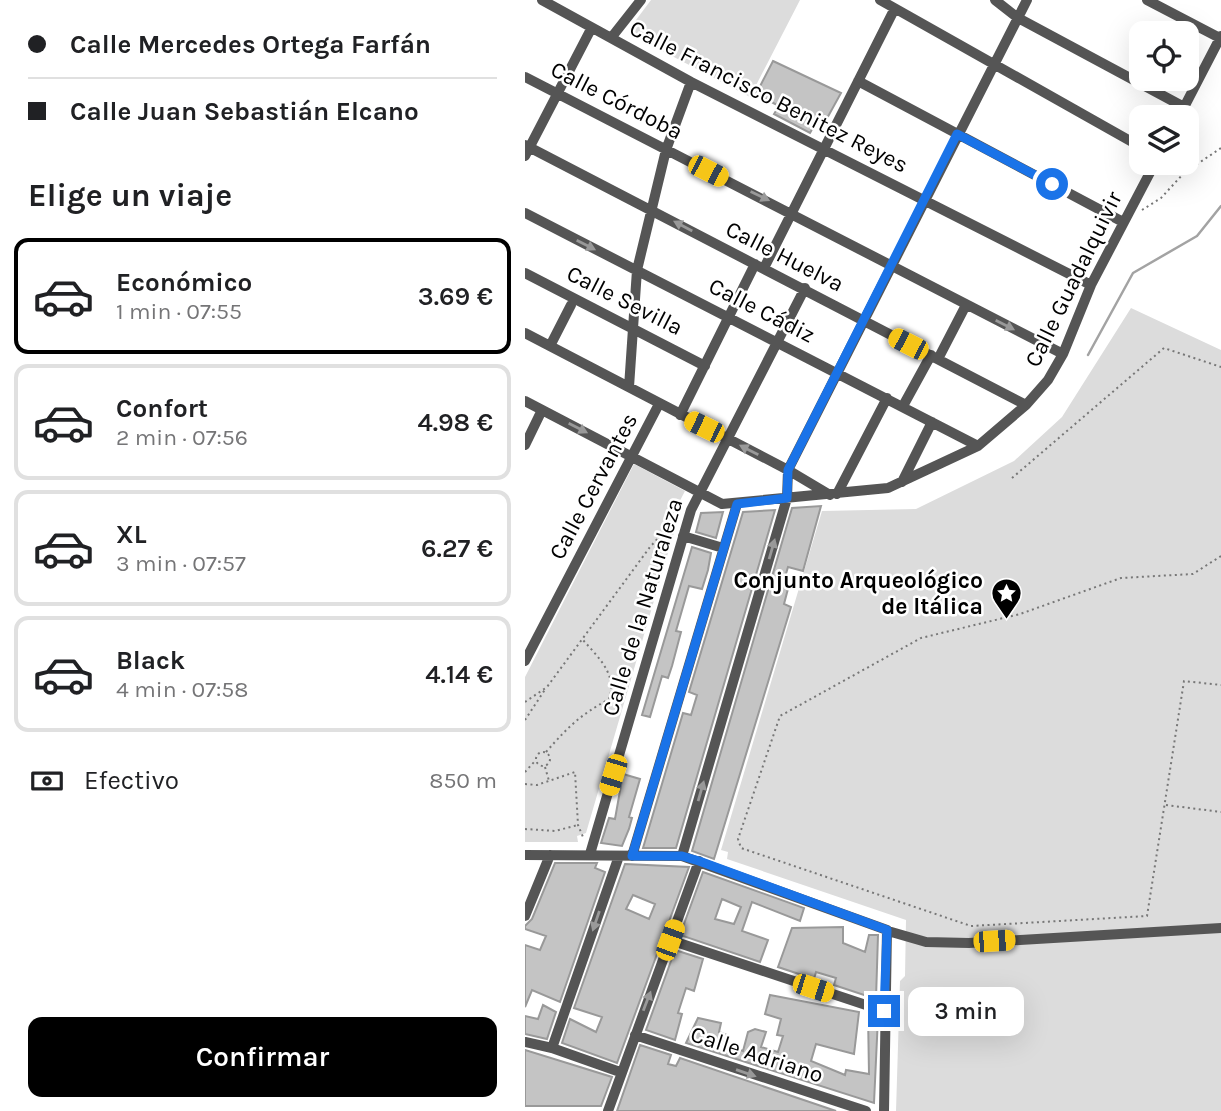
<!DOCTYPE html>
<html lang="es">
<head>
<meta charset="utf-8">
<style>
  :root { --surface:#fff; --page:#f2f2f2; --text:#202124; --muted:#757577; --line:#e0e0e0; --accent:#000 }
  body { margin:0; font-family:Karla,sans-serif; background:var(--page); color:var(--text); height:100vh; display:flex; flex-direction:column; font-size:26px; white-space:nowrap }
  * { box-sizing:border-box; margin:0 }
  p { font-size:23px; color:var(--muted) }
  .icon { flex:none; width:38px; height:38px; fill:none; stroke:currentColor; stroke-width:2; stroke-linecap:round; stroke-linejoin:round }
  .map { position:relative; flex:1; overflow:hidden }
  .details { display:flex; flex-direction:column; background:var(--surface); width:525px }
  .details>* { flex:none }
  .banner { display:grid; align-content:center; height:154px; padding:0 28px; background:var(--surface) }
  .fabs { position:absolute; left:604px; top:21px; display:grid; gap:14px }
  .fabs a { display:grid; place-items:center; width:70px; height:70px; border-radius:14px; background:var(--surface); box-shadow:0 7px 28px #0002; font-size:35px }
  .end { position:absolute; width:32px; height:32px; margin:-16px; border:9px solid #1a73e8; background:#fff; box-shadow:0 0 0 4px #fff }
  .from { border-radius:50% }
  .bubble { position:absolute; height:49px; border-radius:14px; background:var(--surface); box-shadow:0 7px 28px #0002; font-size:23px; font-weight:600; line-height:49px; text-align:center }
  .car { position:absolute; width:21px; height:42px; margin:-21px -10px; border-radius:9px; box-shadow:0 0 5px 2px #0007; background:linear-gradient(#f5c518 24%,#345 0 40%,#f5c518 0 76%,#345 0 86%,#f5c518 0) }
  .banner b { display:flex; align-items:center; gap:24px; height:66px; font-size:26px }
  .banner b+b { border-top:2px solid var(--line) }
  .banner i { width:18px; height:18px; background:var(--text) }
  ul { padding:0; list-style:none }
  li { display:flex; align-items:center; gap:21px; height:116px; margin:0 14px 10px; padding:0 14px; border:4px solid var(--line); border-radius:14px }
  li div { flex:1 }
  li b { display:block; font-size:26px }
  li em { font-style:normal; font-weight:600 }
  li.current { border-color:var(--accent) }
  li>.icon { width:63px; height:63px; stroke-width:1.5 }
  h2 { padding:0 28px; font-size:32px; line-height:84px }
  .pay { display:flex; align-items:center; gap:18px; height:77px; padding:0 28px; font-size:26px }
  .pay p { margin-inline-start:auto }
  .cta { display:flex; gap:14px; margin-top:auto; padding:14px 28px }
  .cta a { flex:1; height:80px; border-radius:14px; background:var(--accent); color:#fff; font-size:28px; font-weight:600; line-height:80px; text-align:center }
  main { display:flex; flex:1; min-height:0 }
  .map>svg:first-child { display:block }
</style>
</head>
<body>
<main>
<section class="details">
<div class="banner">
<b><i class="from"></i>Calle Mercedes Ortega Farfán</b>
<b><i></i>Calle Juan Sebastián Elcano</b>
</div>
<h2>Elige un viaje</h2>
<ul>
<li class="current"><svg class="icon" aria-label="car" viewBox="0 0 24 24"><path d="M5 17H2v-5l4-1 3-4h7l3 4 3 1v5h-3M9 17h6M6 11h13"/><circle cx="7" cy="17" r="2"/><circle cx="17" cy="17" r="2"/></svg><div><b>Económico</b><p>1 min · 07:55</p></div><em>3.69 €</em></li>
<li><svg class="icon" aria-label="car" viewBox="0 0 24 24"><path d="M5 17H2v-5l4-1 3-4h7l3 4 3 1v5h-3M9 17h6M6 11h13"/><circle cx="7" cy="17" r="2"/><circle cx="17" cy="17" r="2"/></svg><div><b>Confort</b><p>2 min · 07:56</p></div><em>4.98 €</em></li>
<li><svg class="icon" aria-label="car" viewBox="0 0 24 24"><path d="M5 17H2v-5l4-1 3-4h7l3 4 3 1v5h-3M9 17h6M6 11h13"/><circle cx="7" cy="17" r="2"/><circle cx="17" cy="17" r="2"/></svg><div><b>XL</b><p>3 min · 07:57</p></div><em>6.27 €</em></li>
<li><svg class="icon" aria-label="car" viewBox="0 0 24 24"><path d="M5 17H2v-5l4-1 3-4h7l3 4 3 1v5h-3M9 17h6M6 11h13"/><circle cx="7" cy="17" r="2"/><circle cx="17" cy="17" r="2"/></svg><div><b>Black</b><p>4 min · 07:58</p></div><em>4.14 €</em></li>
</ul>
<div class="pay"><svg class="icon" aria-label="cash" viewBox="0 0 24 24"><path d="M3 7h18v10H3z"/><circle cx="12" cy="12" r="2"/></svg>Efectivo<p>850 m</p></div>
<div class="cta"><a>Confirmar</a></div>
</section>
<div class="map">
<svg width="696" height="1111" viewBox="0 0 696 1111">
  <rect width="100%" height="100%" fill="#fff"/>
  <path fill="#dcdcdc" d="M126 0H275L225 97 107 35 109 30 105 28Z
    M606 308 696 350V1111H371L375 981 380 976 381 920 202 859 203 852 196 850 297 511 391 509 489 461 537 417Z
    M109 464 160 491 147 516 152 522 61 833 52 836 53 842H0V677Z"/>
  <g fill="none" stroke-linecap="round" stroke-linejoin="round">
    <path stroke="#a3a3a3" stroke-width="2.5" d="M563 355 608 273 672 236 696 206"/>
  </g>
  <path fill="#c4c4c4" stroke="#999" stroke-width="2" fill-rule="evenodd" d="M248 61 316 93 300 122 293 119 285 133 249 114 254 106 231 94Z
    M296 506 278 571 263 567 258 584 264 585 259 604 266 607 189 859 167 851 267 508Z
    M250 510 151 848H118L158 713 166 715 172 695 164 692 218 512Z
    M198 512 191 538 171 532 176 513Z
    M167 547 186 553 183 570 177 589 164 586 151 631 156 632 147 666 143 678 137 676 125 717 117 715Z
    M98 774 115 779 104 817 107 818 104 829 97 846 76 843 84 818 90 819Z
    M30 863H72L70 868 80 872 35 1002 7 990 0 1007V945L15 950 21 936 0 929V926L7 919Z
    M100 864 164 867 92 1063 37 1043 45 1019 71 1032 77 1017 49 1008ZM108 895 130 904 124 919 101 909Z
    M178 872 279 908 275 921 227 902 217 931 243 940 235 962 155 935ZM197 899 216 907 209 924 190 919Z
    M318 927V943L340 952 344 935H353L351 999 309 985 311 978 291 972 289 979 253 967 267 928Z
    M150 950 178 959 169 991 161 988 153 1013 157 1014 150 1040 121 1030Z
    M245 995 334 1012 329 1054 291 1044 286 1061 320 1075 321 1070 344 1074 343 1014 353 1017 349 1103 161 1043 173 1018 196 1023 194 1032 202 1035 198 1045 218 1051 223 1032 230 1029 241 1032 236 1047 253 1052 258 1036 252 1035 256 1019 240 1014Z
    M18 1005 31 1012 22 1039 0 1034V1016L13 1019Z
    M115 1045 146 1055 143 1064 151 1066 155 1058 311 1111H92Z
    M0 1050 87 1077 76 1106H0Z"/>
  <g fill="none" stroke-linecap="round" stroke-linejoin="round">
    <path stroke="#777" stroke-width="2" stroke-dasharray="2 3.5" stroke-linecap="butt" d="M617 210 636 198 659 173 696 148
      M487 478 639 348 696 367
      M696 556 668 574 596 578 495 614 396 638 255 716 213 839 216 848 446 926 622 916 659 681 696 685
      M0 702 22 687 125 547 154 515
      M0 720 21 688
      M11 759a7 7 0 1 1 14 0a7 7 0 1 1-14 0Z
      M21 752C44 726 54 716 84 699 93 675 73 657 58 640
      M20 767 24 781
      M0 772 10 761
      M0 784 12 785 50 772 53 825 58 837
      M641 805 696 812
      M0 829 30 831 53 825"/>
    <path stroke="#555" stroke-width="10" d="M17 0 166 82 566 285
      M355 0 616 147
      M470 0 493 18 659 107
      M622 0 695 38
      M86 38 116 0
      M0 77 538 354
      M333 81 598 222
      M654 117 696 36
      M0 145 501 405
      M0 156 66 29
      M0 213 453 446
      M239 268 369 10
      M0 273 180 366
      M0 333 263 470 305 495
      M25 346 46 305
      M413 359 441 305
      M104 387 112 270 141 150 166 82
      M0 401 197 504 363 488 453 446 501 405 523 380 538 354 566 285 630 163
      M378 406 406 355
      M155 415 230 264
      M0 445 17 410
      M377 482 407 422
      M312 494 362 398
      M158 536 198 548
      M0 661 134 404
      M65 854 166 510 280 288
      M0 855 157 856 362 930 359 1111
      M107 856 212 504
      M157 856 262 498 263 470 502 0
      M0 916 25 855
      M363 931 401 942 444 943 696 928
      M145 940 359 1011
      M110 1035 341 1111
      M0 1042 27 1048 95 1072
      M27 1048 94 856
      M83 1111 174 861"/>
  </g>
  <defs><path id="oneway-solid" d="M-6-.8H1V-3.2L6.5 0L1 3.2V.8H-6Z" transform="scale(1.75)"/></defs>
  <g fill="#999">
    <use href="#oneway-solid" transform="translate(235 196) rotate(26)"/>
    <use href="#oneway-solid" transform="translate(158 226) rotate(-152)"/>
    <use href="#oneway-solid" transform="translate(61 245) rotate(27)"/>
    <use href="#oneway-solid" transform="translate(480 325) rotate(27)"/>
    <use href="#oneway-solid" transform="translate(53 428) rotate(27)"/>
    <use href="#oneway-solid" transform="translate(224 450) rotate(-153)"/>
    <use href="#oneway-solid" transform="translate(247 549) rotate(-74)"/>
    <use href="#oneway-solid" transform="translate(176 791) rotate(-74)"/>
    <use href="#oneway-solid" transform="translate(71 921) rotate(109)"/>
    <use href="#oneway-solid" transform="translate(122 1001) rotate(-69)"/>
    <use href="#oneway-solid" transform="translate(221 1073) rotate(19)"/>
  </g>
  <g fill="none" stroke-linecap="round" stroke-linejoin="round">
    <path stroke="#1a73e8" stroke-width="9" d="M359 1011 362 930 174 861 157 856H107L212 504 262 498 263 470 432 134 527 184"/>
  </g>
  <defs>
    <symbol id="sight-pin" viewBox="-11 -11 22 30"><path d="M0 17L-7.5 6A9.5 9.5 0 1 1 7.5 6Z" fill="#000" stroke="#fff"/><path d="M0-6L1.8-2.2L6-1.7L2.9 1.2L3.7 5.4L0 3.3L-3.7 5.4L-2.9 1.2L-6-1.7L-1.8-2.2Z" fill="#fff"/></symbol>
  </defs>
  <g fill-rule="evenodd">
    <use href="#sight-pin" x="464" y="576" width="35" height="47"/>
  </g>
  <g text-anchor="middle" stroke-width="5" stroke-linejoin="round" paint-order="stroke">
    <g font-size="23" fill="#000" stroke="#fff">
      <text transform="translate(244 96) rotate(27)" y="8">Calle Francisco Benitez Reyes</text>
      <text transform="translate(92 100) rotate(27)" y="8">Calle Córdoba</text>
      <text transform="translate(260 256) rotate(27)" y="8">Calle Huelva</text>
      <text transform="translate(548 279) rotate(-64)" y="8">Calle Guadalquivir</text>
      <text transform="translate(100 300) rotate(27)" y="8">Calle Sevilla</text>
      <text transform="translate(237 310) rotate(27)" y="8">Calle Cádiz</text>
      <text transform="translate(68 486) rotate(-62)" y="8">Calle Cervantes</text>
      <text transform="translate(117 607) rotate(-73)" y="8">Calle de la Naturaleza</text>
      <text transform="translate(232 1054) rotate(18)" y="8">Calle Adriano</text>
    </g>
    <g font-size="23" font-weight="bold" fill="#000" stroke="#fff" text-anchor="end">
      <text x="458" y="588">Conjunto Arqueológico<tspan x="458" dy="26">de Itálica</tspan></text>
    </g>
  </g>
</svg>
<div class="fabs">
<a><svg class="icon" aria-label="locate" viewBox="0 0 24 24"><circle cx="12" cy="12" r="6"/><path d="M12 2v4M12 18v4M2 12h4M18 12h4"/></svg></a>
<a><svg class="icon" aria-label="layers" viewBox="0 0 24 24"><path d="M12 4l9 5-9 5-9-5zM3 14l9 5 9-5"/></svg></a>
</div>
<i class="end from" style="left:527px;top:184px"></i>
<i class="end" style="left:359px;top:1011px"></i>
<div class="bubble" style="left:383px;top:987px;width:116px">3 min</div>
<i class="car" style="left:183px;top:171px;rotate:117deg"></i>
<i class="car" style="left:383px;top:344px;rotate:297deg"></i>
<i class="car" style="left:179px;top:427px;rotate:296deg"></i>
<i class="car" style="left:88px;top:775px;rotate:197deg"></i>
<i class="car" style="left:145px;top:940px;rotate:20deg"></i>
<i class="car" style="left:469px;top:941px;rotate:86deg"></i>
<i class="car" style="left:288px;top:988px;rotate:108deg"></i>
</div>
</main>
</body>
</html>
